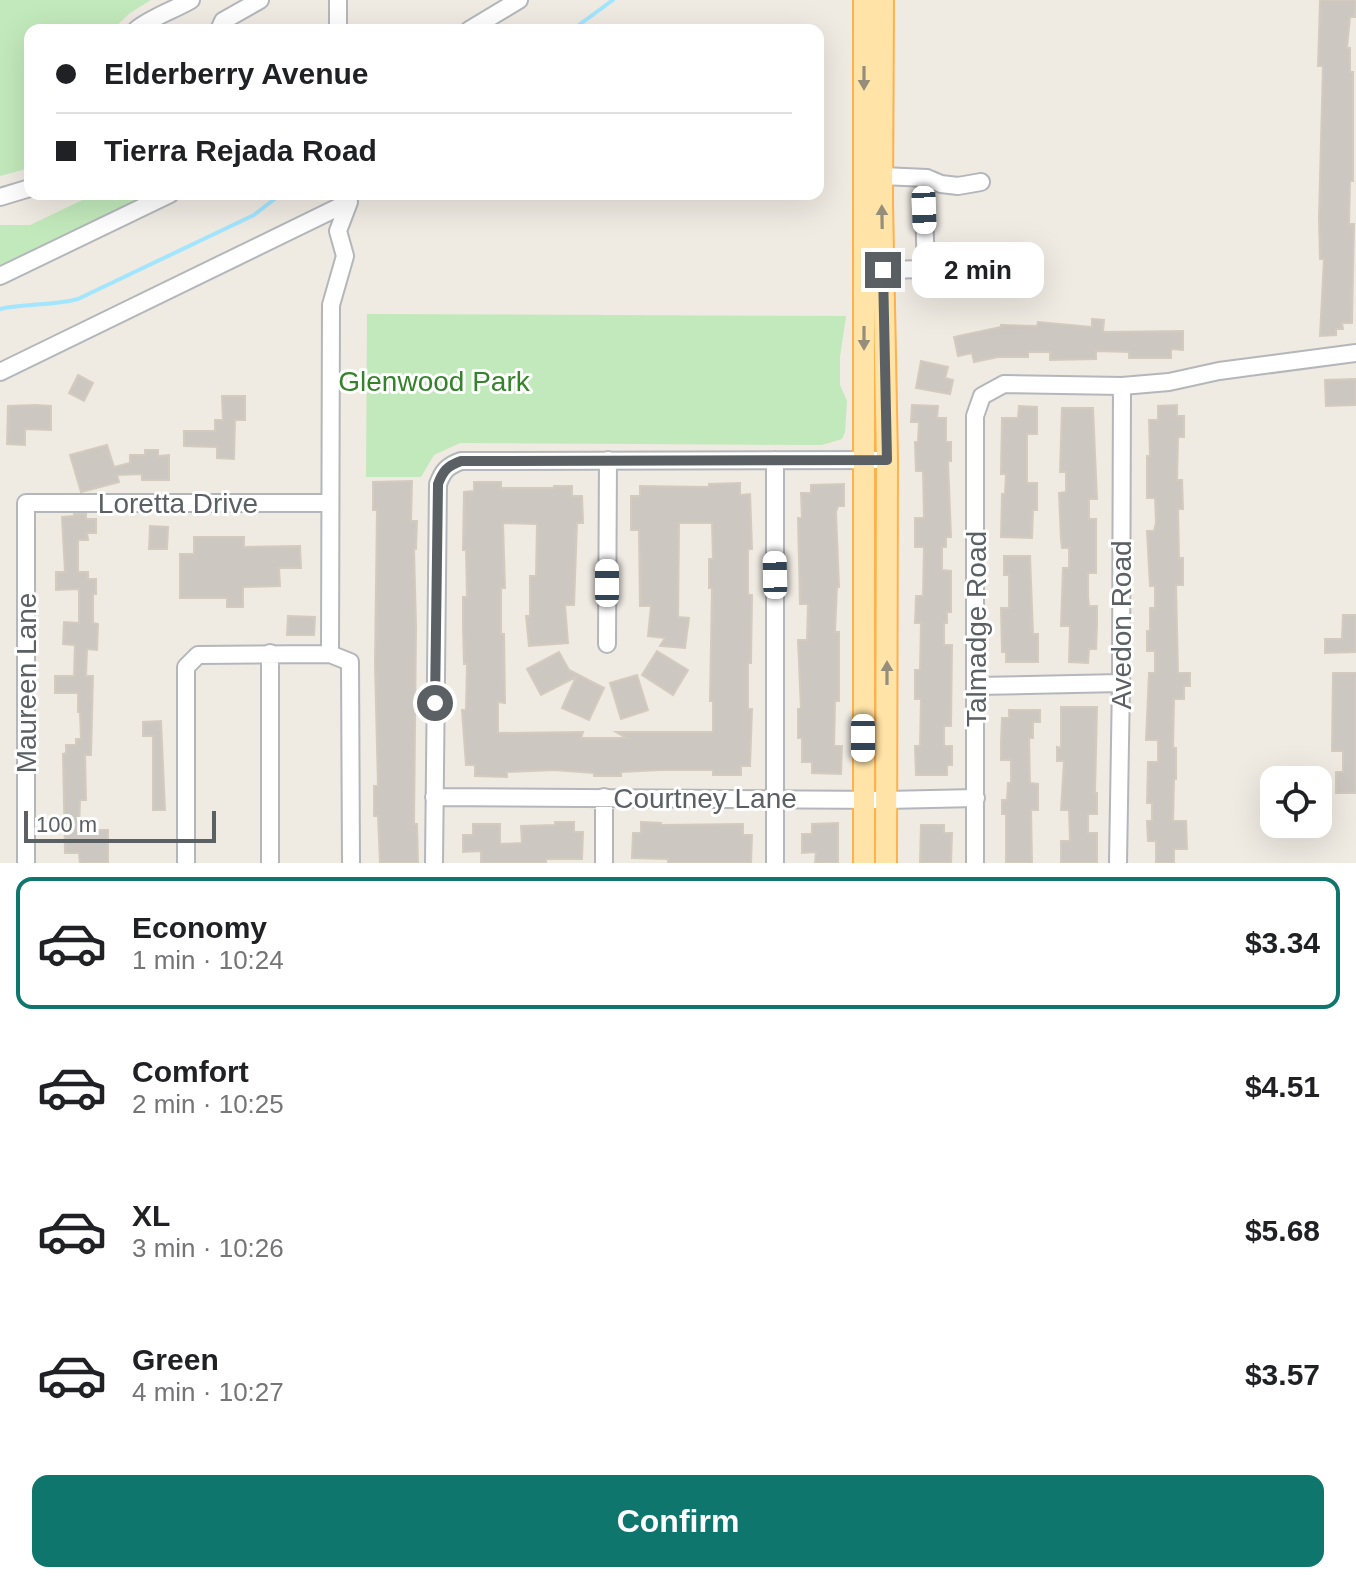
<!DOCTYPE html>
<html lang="en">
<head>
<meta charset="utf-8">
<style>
  :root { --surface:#fff; --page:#f2f2f2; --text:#202124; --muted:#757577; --line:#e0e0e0; --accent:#0f766e }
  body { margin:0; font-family:Arial,sans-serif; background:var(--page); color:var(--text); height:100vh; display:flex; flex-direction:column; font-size:30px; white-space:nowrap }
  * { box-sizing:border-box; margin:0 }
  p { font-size:26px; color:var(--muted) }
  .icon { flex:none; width:44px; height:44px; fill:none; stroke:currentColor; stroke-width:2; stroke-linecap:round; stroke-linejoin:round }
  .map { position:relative; height:863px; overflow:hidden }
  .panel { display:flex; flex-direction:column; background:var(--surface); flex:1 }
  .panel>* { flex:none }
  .hud { position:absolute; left:24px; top:24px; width:800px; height:176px; border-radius:16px; box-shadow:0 8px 32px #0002; display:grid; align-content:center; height:176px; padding:0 32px; background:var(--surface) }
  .buttons { position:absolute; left:1260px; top:766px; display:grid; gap:16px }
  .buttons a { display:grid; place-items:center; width:72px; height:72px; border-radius:16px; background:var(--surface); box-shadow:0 8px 32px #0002; font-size:40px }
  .scale { position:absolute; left:24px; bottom:20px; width:192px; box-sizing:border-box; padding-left:8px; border:4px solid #5a6064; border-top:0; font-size:22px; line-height:28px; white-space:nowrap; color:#5a6064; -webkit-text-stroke:6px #fff; paint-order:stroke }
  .end { position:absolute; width:36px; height:36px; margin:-18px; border:10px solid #5a6064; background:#fff; box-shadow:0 0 0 4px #fff }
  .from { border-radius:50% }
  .bubble { position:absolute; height:56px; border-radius:16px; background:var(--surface); box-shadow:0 8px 32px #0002; font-size:26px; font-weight:600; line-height:56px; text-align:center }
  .car { position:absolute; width:24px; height:48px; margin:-24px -12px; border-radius:10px; box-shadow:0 0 6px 2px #0007; background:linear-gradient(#fff 24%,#345 0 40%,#fff 0 76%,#345 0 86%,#fff 0) }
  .hud b { display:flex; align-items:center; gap:28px; height:76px; font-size:30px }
  .hud b+b { border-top:2px solid var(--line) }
  .hud i { width:20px; height:20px; background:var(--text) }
  ul { padding:14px 0 0; list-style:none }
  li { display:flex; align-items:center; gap:24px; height:132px; margin:0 16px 12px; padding:0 16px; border:4px solid transparent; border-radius:16px }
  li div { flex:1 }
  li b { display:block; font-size:30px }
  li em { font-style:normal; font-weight:600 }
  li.current { border-color:var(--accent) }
  li>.icon { width:72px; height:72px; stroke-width:1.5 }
  .action { display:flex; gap:16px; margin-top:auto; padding:16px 32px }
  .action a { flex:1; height:92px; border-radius:16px; background:var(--accent); color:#fff; font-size:32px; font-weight:600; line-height:92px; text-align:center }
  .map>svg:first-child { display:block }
</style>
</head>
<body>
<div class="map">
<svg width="1356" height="863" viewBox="0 0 1356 863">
  <rect width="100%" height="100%" fill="#efeae2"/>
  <path fill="#c2e9bb" d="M0 0H151L130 13 112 30H30V168L0 176Z
    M95 194H156L0 268V225H30Z
    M367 314 846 316 840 357V385L847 401 845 432 842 439 822 445 460 443 434 455 421 477H366Z"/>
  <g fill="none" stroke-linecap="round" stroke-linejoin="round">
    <path stroke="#a2e5ff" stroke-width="4" d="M572 30 613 0
      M0 309C26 303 52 306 78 299L254 215 281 194"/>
  </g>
  <path fill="#ccc7c1" stroke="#d4cbbf" stroke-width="2" d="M1320 0H1356L1355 17H1350L1347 48H1350V72H1353V181H1350L1349 224H1354L1352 323H1342L1343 329H1336V335L1320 336 1324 259H1320L1319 218 1323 66H1318Z
    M1092 319 1104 320 1103 332 1183 331V350L1171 349V358H1129V352L1096 351V359L1050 360V352H1028V357H998L974 362 972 353 958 356 954 337 1001 327V325L1037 326 1038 322 1092 327Z
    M921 361 948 367 945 378 953 380 950 394 916 388Z
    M78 375 93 383 84 401 69 393Z
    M1356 379V405L1326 406 1325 380Z
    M222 396H245V420H235L234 459 217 458V447L184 446V431H215V420H223Z
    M36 405 51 406V430L25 429V445L7 444 8 406Z
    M912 405 938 406 937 418H946V442H951V461H948L951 537H946V547H942V570L951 571V612H947V623H944V645H952L951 726H944V746H952V765H947V775H916L915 746H920L921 699H915V670H920L921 623H915L916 596H923L924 547H915V518H924L923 471H916L915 442H918L919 422H911Z
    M1177 405V416H1184V437H1178L1177 480H1182L1183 509H1178L1179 558H1183V585H1176L1178 673H1190V686H1184V699H1174L1173 748H1176V779H1174L1173 821H1186L1187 849H1174V863H1156V841H1148L1147 821H1152V803H1147L1148 762H1158V740H1146L1149 673H1155V651H1147V631H1150V608H1155V586H1150L1147 531H1154L1156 523 1155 498H1147V456H1150L1149 420H1158V406Z
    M1019 406 1037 407V434H1027V483H1037V510H1033L1032 538 1001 537 1002 494H1005L1006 474H1001L1002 418H1018Z
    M1062 408H1093L1097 499H1089V519H1096V573H1088V596L1089 606H1097V626L1096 649H1089L1088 663 1069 662 1070 626H1061L1063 568H1069V548H1062L1061 539 1059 493 1066 492V472H1060Z
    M107 445 114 467 130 463V455H145V450H158V456L169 455V480H142V474L117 475 119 482 81 492 70 455Z
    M412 481 411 521H417L416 549H414L416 626 414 824H417L418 863H380L378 816H374V786H378L375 664 377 510H373V482Z
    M474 482H501V488H554V486H572V496H582L583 523H577L574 605H565L568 643 529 646 526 616H530V576H536L537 524 503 523 505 588H501V634H504L505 703 498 702V733L583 732 581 738H626L616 732H713V701H710L712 588H709V559H713L712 523H679L678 617 689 618 685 648 660 646 665 638 648 636 651 606H640L639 530H631V496H640V486L709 487V484L740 483V495L750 494 751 520 752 549H748V595H752L751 663H748V709H752L750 766H741V775H713V770H660L621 772V776H594V773L554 770 507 772V777L475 776V765H466L462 710H466L467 664H464L463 625V597H467L466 550H463L464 492 474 491Z
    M844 484V506H838L836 512 839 587H837L835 632H839V701H835L834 746H842L841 774 812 773V762H802V738H798V709H801L798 640H807L808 604H800L798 518H802L801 493H811V485Z
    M74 514H86V519H96V533H87L88 540H78V572H88V579H96V594H93V623L98 624 97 650 87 649 86 676H93L91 755H85L86 800H80L79 830H108V863H80L79 853H65L63 754 66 753V745H76V739H81L80 712H78V693H55V676H74L75 645 63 644 64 622 79 623V589L56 590V572H65L62 517 74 516Z
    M150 526 168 527 167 549H149Z
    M194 537H244V547L300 546 301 568H279L280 586 243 587V607H227V598H180V554H194Z
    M1004 556H1030L1033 634H1038V662H1006V652H1002L1001 608H1009V575H1004Z
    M1343 615H1356V652L1325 653V639H1342Z
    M288 616 315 617 314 635H287Z
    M657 651 688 670 673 695 642 675Z
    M559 652 569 670 604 688 589 720 562 708 576 677 541 695 527 669Z
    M1333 673H1356V793H1336V772H1343V751H1332Z
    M637 675 648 710 621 719 610 683Z
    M1061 707H1097L1095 793H1097V814H1088V833H1097V863H1061V841H1070L1069 810H1061L1064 761H1057V747L1061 748Z
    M1009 710H1040V722H1033V738H1029L1030 783 1038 784V810H1031L1032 863H1006V814H1002V800H1007L1008 783H1011V760H1001V742L1002 718H1009Z
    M161 721 165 810H153V736H143V722Z
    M555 822H574V832H583L582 859H546V863H481V851L463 852V835H473V824H500V844L522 843 521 826 555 825Z
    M641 822 661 823V825L743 824V835H752L751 863H668V859L632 858 633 833H641Z
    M838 823V863H815L816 852 802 853V834H812V824Z
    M921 825H944V833H952L951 863H920Z"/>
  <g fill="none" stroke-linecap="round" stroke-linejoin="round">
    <defs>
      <path id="minor" d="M136 30C150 18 174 10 191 0
        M219 30 223 21 260 0
        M338 30V0
        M469 30 519 0
        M882 176 927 178 941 184 958 186 981 182
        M0 197 30 188
        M349 202 338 231 345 256 331 305 330 654 350 662 351 863
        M883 270 926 269 924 210 927 178
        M0 276 170 194
        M0 372 349 202
        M775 460V863
        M607 644 608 460
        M976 686 1121 683
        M434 797 886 800 976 798
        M604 797V863
        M26 863V503H330
        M186 863V667L198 655 330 654
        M270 863V653
        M434 863 438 484C443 471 447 466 461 461L887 460
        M975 863V416L982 396 1004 384 1122 386 1169 382 1219 371 1356 353
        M1118 863 1121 683 1122 386"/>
      <path id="major" d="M883 0 882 202 887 460 886 863
        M864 863V0"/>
    </defs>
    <use href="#minor" stroke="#b3b7bb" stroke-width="20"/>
    <use href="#major" stroke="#ffb14b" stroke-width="24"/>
    <use href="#minor" stroke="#fff" stroke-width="16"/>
    <use href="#major" stroke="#ffe3a7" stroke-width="20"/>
  </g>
  <defs><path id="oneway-solid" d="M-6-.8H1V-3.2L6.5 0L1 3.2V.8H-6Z" transform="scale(2)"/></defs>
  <g fill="#948e7b">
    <use href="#oneway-solid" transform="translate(864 78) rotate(90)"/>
    <use href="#oneway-solid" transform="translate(882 217) rotate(-91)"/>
    <use href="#oneway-solid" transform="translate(864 338) rotate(90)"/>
    <use href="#oneway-solid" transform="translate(887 673) rotate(-90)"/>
  </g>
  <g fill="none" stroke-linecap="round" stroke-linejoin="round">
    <path stroke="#5a6064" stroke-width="10" d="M435 703 438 484C443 471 447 466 461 461L887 460 883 270"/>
  </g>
  <g text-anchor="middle" stroke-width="6" stroke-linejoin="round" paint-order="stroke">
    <g font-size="28" fill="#34832a" stroke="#fff">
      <text x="434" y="391">Glenwood Park</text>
    </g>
    <g font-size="28" fill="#5a6064" stroke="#fff">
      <text x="178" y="513">Loretta Drive</text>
      <text transform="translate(1121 625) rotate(-90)" y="10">Avedon Road</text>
      <text transform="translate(976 629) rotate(-90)" y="10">Talmadge Road</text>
      <text transform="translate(26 683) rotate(-90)" y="10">Maureen Lane</text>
      <text x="705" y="808">Courtney Lane</text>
    </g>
  </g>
</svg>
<div class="buttons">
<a><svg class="icon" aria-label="locate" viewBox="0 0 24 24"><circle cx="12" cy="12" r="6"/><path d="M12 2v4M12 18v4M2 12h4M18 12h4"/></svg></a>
</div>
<div class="scale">100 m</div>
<i class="end from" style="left:435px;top:703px"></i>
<i class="end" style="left:883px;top:270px"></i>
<div class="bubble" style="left:912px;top:242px;width:132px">2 min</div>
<i class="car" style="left:924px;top:210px;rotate:178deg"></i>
<i class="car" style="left:775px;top:575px;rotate:359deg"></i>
<i class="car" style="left:607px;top:583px;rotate:0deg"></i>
<i class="car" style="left:863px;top:738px;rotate:180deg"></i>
<div class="hud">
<b><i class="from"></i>Elderberry Avenue</b>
<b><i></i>Tierra Rejada Road</b>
</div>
</div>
<section class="panel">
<ul>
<li class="current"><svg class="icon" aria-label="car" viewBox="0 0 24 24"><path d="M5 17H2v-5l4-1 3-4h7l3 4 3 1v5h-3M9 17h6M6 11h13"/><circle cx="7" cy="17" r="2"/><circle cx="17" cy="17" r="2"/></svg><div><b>Economy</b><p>1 min · 10:24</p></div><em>$3.34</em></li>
<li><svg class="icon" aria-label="car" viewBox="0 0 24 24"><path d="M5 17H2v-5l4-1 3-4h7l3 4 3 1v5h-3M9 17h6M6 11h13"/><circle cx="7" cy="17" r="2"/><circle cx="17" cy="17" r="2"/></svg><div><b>Comfort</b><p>2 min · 10:25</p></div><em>$4.51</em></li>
<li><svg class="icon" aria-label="car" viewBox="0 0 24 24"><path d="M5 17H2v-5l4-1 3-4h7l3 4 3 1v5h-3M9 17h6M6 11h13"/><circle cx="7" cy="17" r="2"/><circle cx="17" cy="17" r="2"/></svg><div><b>XL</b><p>3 min · 10:26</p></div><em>$5.68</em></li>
<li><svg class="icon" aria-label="car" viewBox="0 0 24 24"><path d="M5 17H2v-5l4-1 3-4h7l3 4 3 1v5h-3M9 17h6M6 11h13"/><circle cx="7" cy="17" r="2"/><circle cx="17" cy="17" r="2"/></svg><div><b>Green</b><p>4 min · 10:27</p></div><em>$3.57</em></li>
</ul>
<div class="action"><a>Confirm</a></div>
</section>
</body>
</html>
